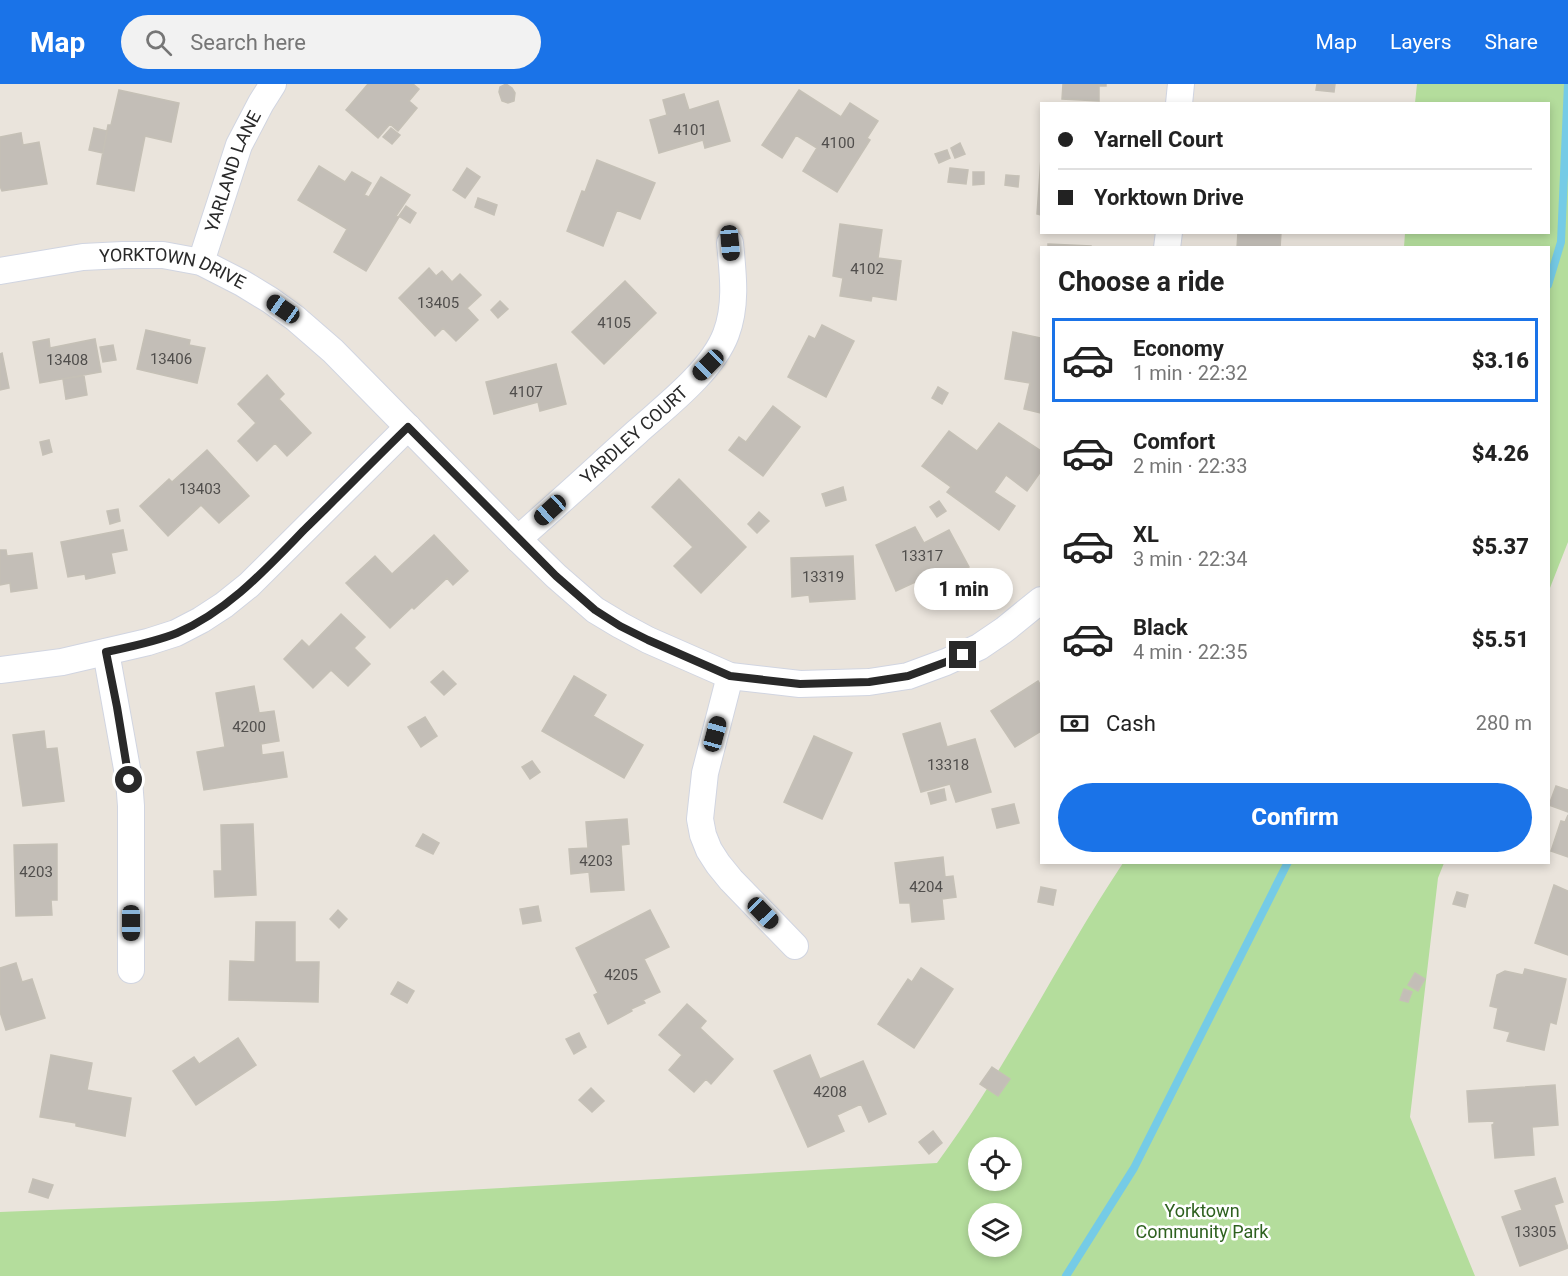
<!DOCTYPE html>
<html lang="en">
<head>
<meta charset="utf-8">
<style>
  :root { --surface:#fff; --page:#f2f2f2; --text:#222; --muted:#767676; --line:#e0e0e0; --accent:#1a73e8 }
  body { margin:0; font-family:Roboto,sans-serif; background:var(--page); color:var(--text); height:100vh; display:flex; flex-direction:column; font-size:22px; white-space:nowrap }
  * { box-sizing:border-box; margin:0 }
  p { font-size:20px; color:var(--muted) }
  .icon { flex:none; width:33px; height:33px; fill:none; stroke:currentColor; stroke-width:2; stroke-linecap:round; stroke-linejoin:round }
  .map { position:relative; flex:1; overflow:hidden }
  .side { position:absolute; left:1040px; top:162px; width:510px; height:618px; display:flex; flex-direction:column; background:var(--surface); border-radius:0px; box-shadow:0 3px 9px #0003 }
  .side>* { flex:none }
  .top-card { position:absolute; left:1040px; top:18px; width:510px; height:132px; border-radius:0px; box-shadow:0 3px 9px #0003; display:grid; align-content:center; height:132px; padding:0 18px; background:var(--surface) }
  .fabs { position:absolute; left:968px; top:1053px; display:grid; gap:12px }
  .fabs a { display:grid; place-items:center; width:54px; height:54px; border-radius:50%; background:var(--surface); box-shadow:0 3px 9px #0003; font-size:30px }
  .end { position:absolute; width:27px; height:27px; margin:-14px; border:8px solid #292929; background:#fff; box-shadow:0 0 0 3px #fff }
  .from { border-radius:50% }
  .bubble { position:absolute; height:42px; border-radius:21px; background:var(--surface); box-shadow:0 3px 9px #0003; font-size:20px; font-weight:800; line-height:42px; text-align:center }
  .car { position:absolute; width:18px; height:36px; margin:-18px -9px; border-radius:8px; box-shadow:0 0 4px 2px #0007; background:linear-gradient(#222 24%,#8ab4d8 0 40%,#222 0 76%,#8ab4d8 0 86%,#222 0) }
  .top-card b { display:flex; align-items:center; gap:21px; height:57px; font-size:22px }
  .top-card b+b { border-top:2px solid var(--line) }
  .top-card i { width:15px; height:15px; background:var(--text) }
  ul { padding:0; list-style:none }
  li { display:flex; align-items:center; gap:18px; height:84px; margin:0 12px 9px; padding:0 6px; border:3px solid transparent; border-radius:0px }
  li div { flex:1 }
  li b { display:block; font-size:22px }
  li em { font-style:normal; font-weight:800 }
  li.current { border-color:var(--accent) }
  li>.icon { width:54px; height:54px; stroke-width:1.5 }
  h2 { padding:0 18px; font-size:27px; line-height:72px }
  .pay { display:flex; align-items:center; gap:15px; height:66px; padding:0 18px; font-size:22px }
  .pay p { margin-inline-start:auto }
  .button { display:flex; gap:12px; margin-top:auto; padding:12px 18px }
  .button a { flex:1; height:69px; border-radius:36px; background:var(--accent); color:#fff; font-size:24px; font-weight:800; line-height:69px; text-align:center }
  header { display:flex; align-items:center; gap:36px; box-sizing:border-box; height:84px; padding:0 30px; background:var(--accent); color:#fff }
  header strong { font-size:28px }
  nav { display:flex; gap:33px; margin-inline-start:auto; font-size:21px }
  .search { width:420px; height:54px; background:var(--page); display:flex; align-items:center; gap:15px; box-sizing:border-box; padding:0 21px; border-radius:33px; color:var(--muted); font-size:22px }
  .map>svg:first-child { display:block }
</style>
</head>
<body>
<header>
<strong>Map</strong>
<div class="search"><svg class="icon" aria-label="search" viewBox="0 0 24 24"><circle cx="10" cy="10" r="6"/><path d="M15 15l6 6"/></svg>Search here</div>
<nav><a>Map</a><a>Layers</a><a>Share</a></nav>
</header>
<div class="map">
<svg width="1568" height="1192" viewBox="0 0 1568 1192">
  <rect width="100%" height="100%" fill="#eae4dc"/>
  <path fill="#b4dd9c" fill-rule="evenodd" d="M1417 0H1568V458L1548 509V164L1404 163 1405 149 1548 148V20L1415 19Z
    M1123 779H1444L1438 794 1410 1033 1475 1192H0V1128L274 1117 937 1079C1007 984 1058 877 1123 779ZM978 1064H1011V1096H978ZM978 1130H1011V1162H978Z"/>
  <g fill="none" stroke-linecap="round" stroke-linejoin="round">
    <path stroke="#75cbe6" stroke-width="8" d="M1548 201 1561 158 1568 0
      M1066 1192 1134 1084 1288 778"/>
  </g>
  <path fill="#c3beb7" stroke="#c5c0b6" stroke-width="1.5" d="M368 0H413L419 5 409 17 417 24 398 47 390 40 378 54 346 26Z
    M506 0 512 4 515 9 514 17 508 19 502 17 499 8 500 3Z
    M1063 0H1106V2H1099V17L1062 15Z
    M1317 0H1335L1334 8 1316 6Z
    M119 6 179 19 171 58 145 52 134 107 97 100 108 41H111Z
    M799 6 841 33 850 19 878 37 867 54 870 56 837 108 803 87 817 64 796 51 782 74 762 61Z
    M684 10 689 26 718 17 730 57 705 64 703 56 659 69 650 36 667 31 663 16Z
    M94 44 107 47 103 69 89 66Z
    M391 44 400 51 392 60 383 53Z
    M21 49 23 61 39 58 47 100 2 107 0 102V53Z
    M960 59 965 70 955 74 951 64Z
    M947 66 950 74 939 79 935 70Z
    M1041 74V131L1037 130Z
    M597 76 655 99 640 135 617 126 603 162 567 147 582 107 585 108Z
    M319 82 345 98 352 88 371 99 364 111 369 113 381 93 410 111 396 132 399 133 366 187 334 168 347 145 298 116Z
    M467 84 480 93 465 114 453 106Z
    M950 84 968 86 966 100 948 98Z
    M973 88H984V100L973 101Z
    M1006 91 1019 92 1018 103 1005 101Z
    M478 114 497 121 494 131 475 123Z
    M406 122 416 129 410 139 399 132Z
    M840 140 882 146 878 174 901 177 896 216 872 212 871 217 840 212 843 194 833 192Z
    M1238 148H1281L1280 164H1237Z
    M1048 160 1091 162V164H1048Z
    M429 184 436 192 442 187 452 198 460 190 481 211 467 224 478 236 456 257 443 244 435 252 399 214Z
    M625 197 656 229 604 280 572 248Z
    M500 217 508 225 498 234 491 226Z
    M822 241 854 257 826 313 788 293 809 252 815 255Z
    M146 246 190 256 189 261 205 264 197 299 137 285Z
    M1013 248 1041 254V329L1024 325 1030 299 1005 295Z
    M49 255 50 264 95 255 101 288 40 299 33 258Z
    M113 261 116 276 103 278 100 263Z
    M2 269 9 304 0 306V270Z
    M556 280 566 320 540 327 538 318 494 330 486 298Z
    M267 291 284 310 279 315 311 349 287 372 275 359 257 377 238 357 256 339 238 320Z
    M81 292H84L87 311 66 315 63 295Z
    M938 303 948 309 942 320 932 314Z
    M773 322 800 343 763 392 729 366 739 353 746 358Z
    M999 339 1041 367V387L1027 407 1006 391 994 408 1015 422 999 446 947 408 951 403 922 382 949 347 977 367Z
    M49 356 52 368 43 371 40 358Z
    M207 366 249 412 219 439 201 421 168 452 140 422 169 395 172 398Z
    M679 395 746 463 701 509 674 482 693 463 652 423Z
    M843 403 846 416 826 422 822 410Z
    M939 417 946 427 937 433 930 423Z
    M118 425 120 437 110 440 107 427Z
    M759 428 769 437 757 449 748 440Z
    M915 443 924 459 949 446 969 483 944 496 939 487 896 507 876 461Z
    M123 446 127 466 111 469 115 489 86 495 85 490 68 493 61 458Z
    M434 451 468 487 453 501 447 494 414 525 412 523 390 544 346 499 375 472 392 490Z
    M0 466H6L7 472 32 469 37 504 11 508 10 499 0 501Z
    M853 472 855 515 810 518 809 511 792 513 791 474Z
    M341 530 365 553 354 564 370 580 348 602 331 586 313 604 284 575 302 556 309 563Z
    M443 587 456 600 444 611 431 598Z
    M574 592 606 611 593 632 643 661 624 694 542 647Z
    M1038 597 1041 602V647L1015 663 991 627Z
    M254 602 259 629 274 627 279 657 261 660 262 671 283 668 287 693 204 706 197 668 225 663 216 609Z
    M425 633 437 652 421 663 408 643Z
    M940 639 947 663 975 655 991 708 956 718 950 700 921 708 903 650Z
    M44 647 46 665 57 664 64 717 23 722 13 651Z
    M814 652 852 669 822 735 784 718Z
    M532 677 540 688 530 695 522 683Z
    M1556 702 1568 706V728L1549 721Z
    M944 705 946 716 931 720 928 709Z
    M1014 720 1019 739 997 744 992 725Z
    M1568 731V773L1551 767 1561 737 1565 738Z
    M627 735 629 760 621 761 624 806 591 808 589 788 571 790 569 765 588 764 586 738Z
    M253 740 256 811 215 813 214 787H222L221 741Z
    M423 750 439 759 433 770 416 762Z
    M57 760V816H51L52 831 16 832 14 761Z
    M943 773 945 793 953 792 956 813 942 815 944 835 912 838 910 819H900L895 779Z
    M1554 801 1568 807V871L1535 859Z
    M1041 803 1056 806 1053 821 1038 818Z
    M1457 808 1468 811 1465 823 1453 820Z
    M538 822 541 837 523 840 520 825Z
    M338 826 347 835 339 844 330 835Z
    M650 826 669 863 644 875 660 908 643 916 645 919 631 925 632 927 608 940 594 911 598 909 576 864Z
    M256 838H295V878H319L318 918 229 916 230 877 255 878Z
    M16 879 22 898 32 895 45 934 6 946 0 928V884Z
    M921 884 953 905 914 964 878 940 908 895 912 898Z
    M1525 885 1566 895 1556 940 1550 938 1544 966 1507 957 1510 948 1494 944 1498 924 1490 922 1497 891 1505 887 1523 891Z
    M1415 889 1425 895 1418 907 1408 901Z
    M398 898 414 907 407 919 391 910Z
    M1404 905 1412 908 1408 918 1400 916Z
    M687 920 706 937 700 944 733 975 711 1000 706 995 694 1008 669 986 682 971 659 951Z
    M579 949 586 963 574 970 566 955Z
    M238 954 256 981 196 1021 173 987 194 973 199 980Z
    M51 971 92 979 87 1006 131 1014 125 1052 76 1042V1039L40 1033Z
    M810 971 820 995 863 977 886 1030 869 1038 861 1020 837 1031 844 1047 808 1063 774 987Z
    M992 983 1010 995 998 1012 980 1000Z
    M1555 1001 1558 1041 1532 1043 1534 1071 1495 1074 1492 1041 1494 1040V1037L1469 1038 1467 1007Z
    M591 1004 604 1017 592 1028 579 1016Z
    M933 1047 942 1059 929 1070 919 1058Z
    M1555 1094 1563 1118 1554 1121 1568 1164 1520 1182 1502 1133 1522 1126 1515 1107Z
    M33 1095 53 1101 48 1114 29 1108Z"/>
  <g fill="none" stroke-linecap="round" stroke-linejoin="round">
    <defs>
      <g id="minor">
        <path d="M1179 20 1181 0"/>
        <path d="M1167 164 1169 148"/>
        <path id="s1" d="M201 178 239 61 261 19 273 0"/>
        <path id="s2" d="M0 187 83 173 123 171H163L201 178 242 199 270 216 295 234 333 267 518 455 556 492 595 526 620 541 648 556 730 592 800 600 869 598 908 592 946 578 979 563 1004 546 1041 516"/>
        <path id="s3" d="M518 455C558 420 597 384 637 348 666 322 712 287 726 250 737 221 733 190 730 159"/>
        <path d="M106 568 129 696 131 722V886"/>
        <path d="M0 586 62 578 148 558 176 549 201 536 224 521 249 501 408 343"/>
        <path d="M730 592 705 689 700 735 703 751 709 766 718 780 731 796 795 862"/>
      </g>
    </defs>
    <use href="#minor" stroke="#d1d5e1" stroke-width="28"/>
    <use href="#minor" stroke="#fff" stroke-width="26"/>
  </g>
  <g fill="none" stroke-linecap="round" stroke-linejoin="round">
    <path stroke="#292929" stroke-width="8" d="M129 696 117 623 106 568C129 563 155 558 177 549 228 527 266 485 304 446 339 412 373 377 408 343L556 492 595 526 620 542 648 556 730 592 800 600 869 598 908 592 946 578 963 571"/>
  </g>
  <g text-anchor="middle" stroke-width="5" stroke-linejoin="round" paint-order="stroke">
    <g font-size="15" fill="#504e4c">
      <text x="690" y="51">4101</text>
      <text x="838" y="64">4100</text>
      <text x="867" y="190">4102</text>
      <text x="438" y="224">13405</text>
      <text x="614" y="244">4105</text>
      <text x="171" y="280">13406</text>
      <text x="67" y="281">13408</text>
      <text x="526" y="313">4107</text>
      <text x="200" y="410">13403</text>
      <text x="922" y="477">13317</text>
      <text x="823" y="498">13319</text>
      <text x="249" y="648">4200</text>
      <text x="948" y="686">13318</text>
      <text x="596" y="782">4203</text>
      <text x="36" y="793">4203</text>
      <text x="926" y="808">4204</text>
      <text x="621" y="896">4205</text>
      <text x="830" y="1013">4208</text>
      <text x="1535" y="1153">13305</text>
    </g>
    <g font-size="18" fill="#292929" stroke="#fff">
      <text dy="6" stroke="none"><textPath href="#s1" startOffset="96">YARLAND LANE</textPath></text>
      <text dy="6" stroke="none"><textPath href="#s2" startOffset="176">YORKTOWN DRIVE</textPath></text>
      <text dy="6" stroke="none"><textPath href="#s3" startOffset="156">YARDLEY COURT</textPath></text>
    </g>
    <g font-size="18" fill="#2e611f" stroke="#fff">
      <text x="1202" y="1133">Yorktown<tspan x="1202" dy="21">Community Park</tspan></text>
    </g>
  </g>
</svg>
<div class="fabs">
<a><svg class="icon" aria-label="locate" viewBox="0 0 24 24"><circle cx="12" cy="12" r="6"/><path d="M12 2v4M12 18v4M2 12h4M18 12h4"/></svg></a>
<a><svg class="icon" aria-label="layers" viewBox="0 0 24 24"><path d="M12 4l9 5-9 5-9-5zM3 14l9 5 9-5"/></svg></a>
</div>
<i class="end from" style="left:129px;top:696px"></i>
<i class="end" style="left:963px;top:571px"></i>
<div class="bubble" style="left:914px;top:484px;width:99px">1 min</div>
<i class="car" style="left:730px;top:159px;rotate:175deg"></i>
<i class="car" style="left:283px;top:225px;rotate:305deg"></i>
<i class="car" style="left:708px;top:281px;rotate:225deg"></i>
<i class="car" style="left:550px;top:426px;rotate:228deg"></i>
<i class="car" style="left:715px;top:650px;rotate:15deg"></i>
<i class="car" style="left:763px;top:829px;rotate:136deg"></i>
<i class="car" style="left:131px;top:839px;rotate:180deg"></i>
<div class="top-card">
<b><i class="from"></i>Yarnell Court</b>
<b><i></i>Yorktown Drive</b>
</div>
<section class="side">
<h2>Choose a ride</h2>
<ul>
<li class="current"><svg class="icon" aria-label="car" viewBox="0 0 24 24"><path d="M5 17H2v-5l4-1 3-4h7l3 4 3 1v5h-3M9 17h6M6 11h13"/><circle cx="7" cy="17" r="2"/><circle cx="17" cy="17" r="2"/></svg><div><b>Economy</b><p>1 min · 22:32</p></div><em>$3.16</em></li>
<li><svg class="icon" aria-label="car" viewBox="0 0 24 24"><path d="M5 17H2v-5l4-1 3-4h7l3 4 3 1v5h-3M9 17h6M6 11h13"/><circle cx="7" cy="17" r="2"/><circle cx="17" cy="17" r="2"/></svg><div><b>Comfort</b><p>2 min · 22:33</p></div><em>$4.26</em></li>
<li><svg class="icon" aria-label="car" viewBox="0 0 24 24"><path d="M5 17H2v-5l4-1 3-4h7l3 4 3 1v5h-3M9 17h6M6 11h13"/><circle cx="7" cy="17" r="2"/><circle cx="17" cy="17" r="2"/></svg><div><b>XL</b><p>3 min · 22:34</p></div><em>$5.37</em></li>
<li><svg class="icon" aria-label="car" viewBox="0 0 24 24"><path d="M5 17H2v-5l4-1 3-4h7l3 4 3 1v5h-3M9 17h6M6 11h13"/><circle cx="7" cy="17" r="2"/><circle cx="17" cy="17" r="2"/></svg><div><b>Black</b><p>4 min · 22:35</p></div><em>$5.51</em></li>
</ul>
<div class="pay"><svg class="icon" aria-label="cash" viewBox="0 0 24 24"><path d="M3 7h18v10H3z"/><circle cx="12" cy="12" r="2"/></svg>Cash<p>280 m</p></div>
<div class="button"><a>Confirm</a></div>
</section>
</div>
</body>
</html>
